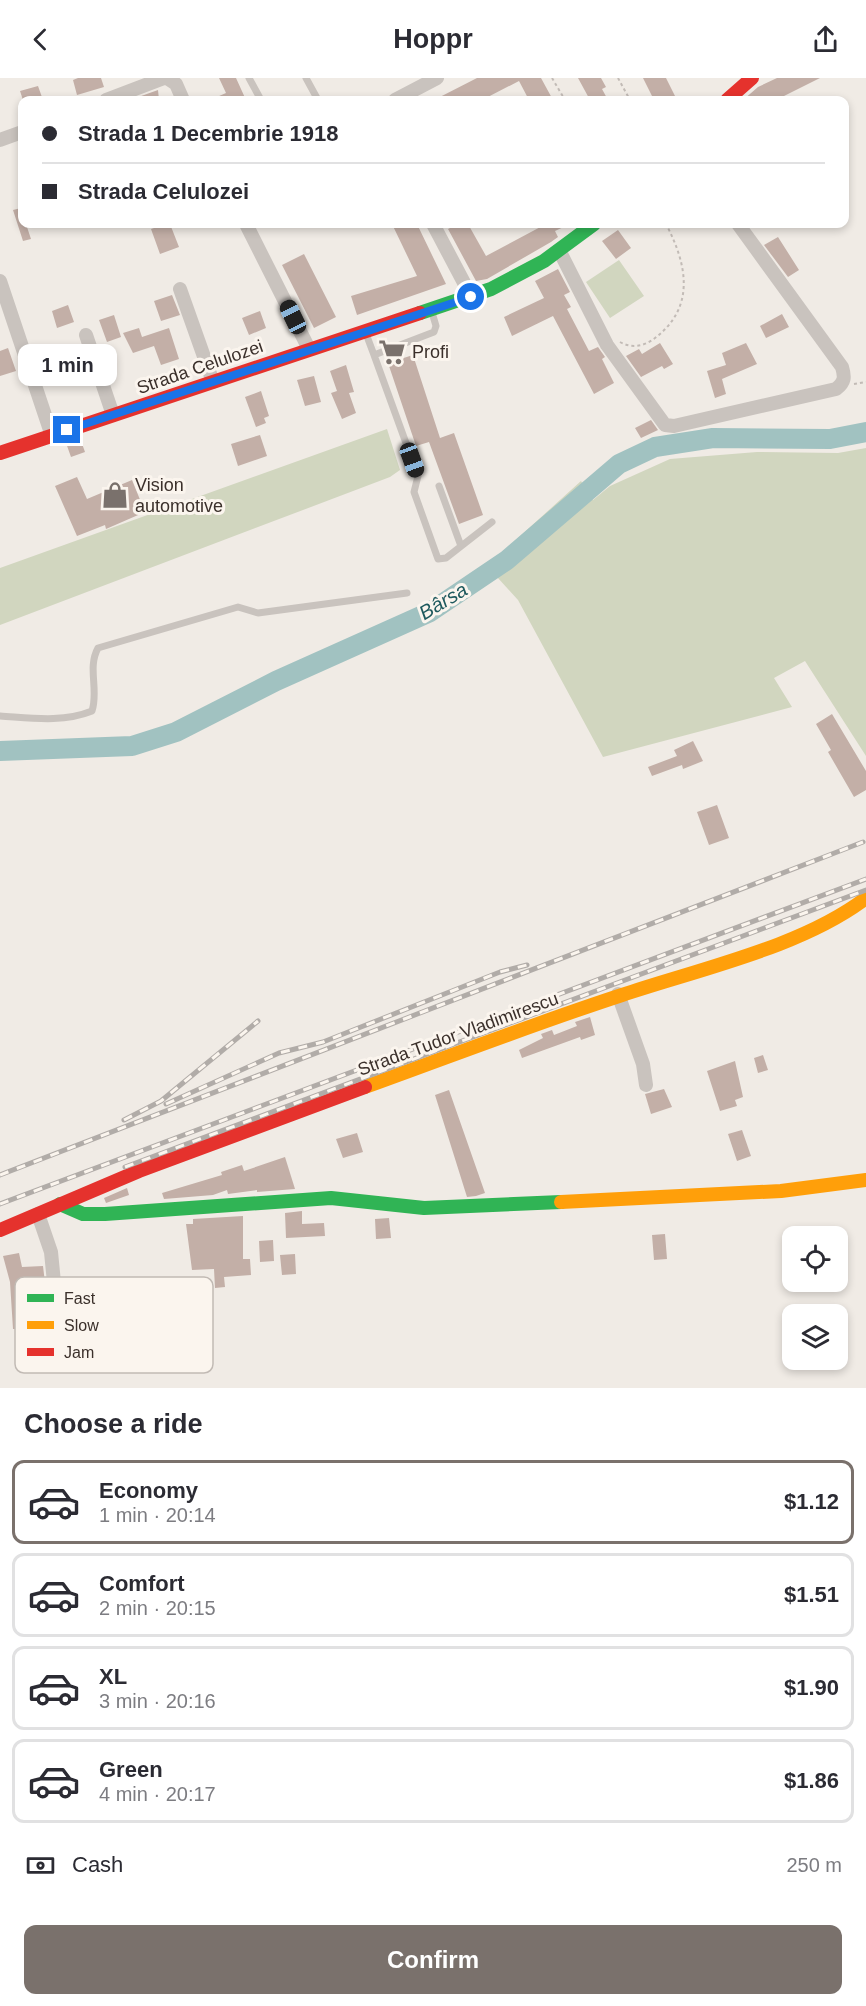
<!DOCTYPE html>
<html lang="en">
<head>
<meta charset="utf-8">
<style>
  :root { --surface:#fff; --page:#f7f7f7; --text:#2b2b33; --muted:#7c7c81; --line:#e1e1e2; --accent:#7a716c }
  body { margin:0; font-family:Arial,sans-serif; background:var(--page); color:var(--text); height:100vh; display:flex; flex-direction:column; font-size:22px; white-space:nowrap }
  * { box-sizing:border-box; margin:0 }
  p { font-size:20px; color:var(--muted) }
  .icon { flex:none; width:33px; height:33px; fill:none; stroke:currentColor; stroke-width:2; stroke-linecap:round; stroke-linejoin:round }
  .map { position:relative; height:1310px; overflow:hidden }
  .drawer { display:flex; flex-direction:column; background:var(--surface); flex:1 }
  .drawer>* { flex:none }
  .banner { position:absolute; left:18px; top:18px; width:831px; height:132px; border-radius:12px; box-shadow:0 3px 9px #0003; display:grid; align-content:center; height:132px; padding:0 24px; background:var(--surface) }
  .buttons { position:absolute; left:782px; top:1148px; display:grid; gap:12px }
  .buttons a { display:grid; place-items:center; width:66px; height:66px; border-radius:12px; background:var(--surface); box-shadow:0 3px 9px #0003; font-size:30px }
  .end { position:absolute; width:27px; height:27px; margin:-14px; border:8px solid #1a73e8; background:#fff; box-shadow:0 0 0 3px #fff }
  .from { border-radius:50% }
  .bubble { position:absolute; height:42px; border-radius:12px; background:var(--surface); box-shadow:0 3px 9px #0003; font-size:20px; font-weight:800; line-height:42px; text-align:center }
  .car { position:absolute; width:18px; height:36px; margin:-18px -9px; border-radius:8px; box-shadow:0 0 4px 2px #0007; background:linear-gradient(#222 24%,#8ab4d8 0 40%,#222 0 76%,#8ab4d8 0 86%,#222 0) }
  .banner b { display:flex; align-items:center; gap:21px; height:57px; font-size:22px }
  .banner b+b { border-top:2px solid var(--line) }
  .banner i { width:15px; height:15px; background:var(--text) }
  ul { padding:0; list-style:none }
  li { display:flex; align-items:center; gap:18px; height:84px; margin:0 12px 9px; padding:0 12px; border:3px solid var(--line); border-radius:12px }
  li div { flex:1 }
  li b { display:block; font-size:22px }
  li em { font-style:normal; font-weight:800 }
  li.current { border-color:var(--accent) }
  li>.icon { width:54px; height:54px; stroke-width:1.5 }
  h2 { padding:0 24px; font-size:27px; line-height:72px }
  .pay { display:flex; align-items:center; gap:15px; height:66px; padding:0 24px; font-size:22px }
  .pay p { margin-inline-start:auto }
  .primary-button { display:flex; gap:12px; margin-top:auto; padding:12px 24px }
  .primary-button a { flex:1; height:69px; border-radius:12px; background:var(--accent); color:#fff; font-size:24px; font-weight:800; line-height:69px; text-align:center }
  header { display:flex; justify-content:space-between; align-items:center; height:78px; padding:0 24px; background:var(--surface); font-size:27px; font-weight:800 }
  .map>svg:first-child { display:block }
</style>
</head>
<body>
<header><svg class="icon" aria-label="back" viewBox="0 0 24 24"><path d="M15 5l-7 7 7 7"/></svg>Hoppr<svg class="icon" aria-label="share" viewBox="0 0 24 24"><path d="M12 15V3M7 8l5-5 5 5M5 13v7h14v-7"/></svg></header>
<div class="map">
<svg width="866" height="1310" viewBox="0 0 866 1310">
  <rect width="100%" height="100%" fill="#f0ebe5"/>
  <path fill="#d1d6bf" d="M619 182 644 218 610 240 586 204Z
    M387 351 400 392 390 399 0 547V490Z
    M866 370V678L805 583 774 600 792 629 603 679 518 522 487 488 581 403 593 422 610 408 670 381 757 374 838 375Z"/>
  <g fill="none" stroke-linecap="round" stroke-linejoin="round">
    <path stroke="#a1c2c1" stroke-width="20" d="M0 673 132 668 176 654 276 603 430 534 507 482 619 386 655 369 713 360 830 361 866 354"/>
  </g>
  <path fill="#c3afa7" d="M78 0H101L104 9 77 17 73 2Z
    M219 0H236L246 22H210L226 15Z
    M477 0H541L553 22H529L519 3 482 22H434Z
    M578 0H601L606 9 602 11 608 22H590Z
    M643 0H666L677 22H654Z
    M777 0H820L776 22H743L758 9Z
    M38 8 43 22H23L20 13Z
    M158 12 159 22H130Z
    M21 130 22 146H26L31 161 23 163 13 132Z
    M166 146H170L179 169 160 176 151 151Z
    M392 146H417L446 206 357 237 351 218 417 198Z
    M458 146H468L486 178 546 146H570L555 153 558 159 551 164 487 201 476 203 448 151Z
    M618 152 631 170 616 181 602 163Z
    M778 159 799 192 788 199 764 167Z
    M304 176 336 239 314 250 282 187Z
    M558 191 570 214 564 217 571 229 567 231 589 273 598 269 605 279 602 281 614 305 594 316 553 238 512 258 504 239 544 220 535 203Z
    M172 217 180 237 161 243 154 223Z
    M68 227 74 244 57 250 52 233Z
    M260 233 266 250 249 257 242 240Z
    M782 236 789 249 766 260 760 248Z
    M114 237 121 259 107 264 99 242Z
    M139 250 142 259 169 250 179 281 161 287 154 268 133 275 123 255Z
    M660 265 673 286 664 291 662 288 641 299 626 278 639 271 642 276Z
    M746 265 757 286 722 301 726 316 715 320 707 293 726 287 722 275Z
    M8 270 16 293 0 298V273Z
    M83 277 91 299 77 305 69 282Z
    M413 277 440 360 454 355 483 437 459 446 429 364 416 368 388 285Z
    M346 287 354 314 349 315 356 335 342 341 331 315 337 313 330 293Z
    M314 298 321 324 305 328 297 302Z
    M261 313 269 338 264 340 266 345 256 349 245 319Z
    M651 342 658 352 641 360 635 350Z
    M260 357 267 378 238 388 231 366Z
    M80 360 85 374 71 379 66 365Z
    M77 399 87 421 132 402 145 434 106 451 105 447 77 458 55 408Z
    M832 636 866 693V712L854 719 828 674 831 672 816 646Z
    M693 663 703 683 683 691 682 687 652 698 648 689 677 678 674 672Z
    M717 727 729 760 709 767 697 734Z
    M590 939 595 957 581 962 580 959 522 980 519 972 543 960 541 956 552 952 554 957 577 948 575 944Z
    M763 977 768 992 758 995 754 980Z
    M735 983 743 1019 735 1022 737 1028 720 1033 707 993Z
    M664 1011 672 1029 651 1036 645 1016Z
    M449 1012 485 1115 476 1118 467 1119 435 1017Z
    M742 1052 751 1078 737 1083 728 1056Z
    M357 1055 363 1074 343 1080 336 1061Z
    M285 1079 295 1111 257 1114V1112L228 1116 227 1112 213 1117 164 1121 162 1115 222 1097 221 1094 242 1087 244 1093Z
    M127 1110 129 1117 106 1125 104 1120Z
    M302 1133V1146L324 1145 325 1158 286 1160 285 1135Z
    M243 1138V1181H250L251 1197 224 1199 225 1209 215 1210 214 1191 192 1192 186 1146H193V1141Z
    M389 1140 391 1160 376 1161 375 1141Z
    M665 1156 667 1181 654 1182 652 1157Z
    M273 1162 274 1183 260 1184 259 1163Z
    M19 1175 22 1189 43 1188 47 1222 23 1224 24 1247 32 1246 35 1292 20 1293 17 1251H13L10 1204 3 1178Z
    M295 1176 296 1196 282 1197 280 1177Z"/>
  <g fill="none" stroke-linecap="round" stroke-linejoin="round">
    <path stroke="#c2bbb6" stroke-width="2" stroke-dasharray="3 3" stroke-linecap="butt" d="M552 0 565 22
      M618 0 630 22
      M620 264C632 271 645 268 655 260 696 229 687 186 666 146
      M854 306 866 304"/>
    <path stroke="#c9c3be" stroke-width="7" d="M249 0 261 22
      M306 0 318 22
      M365 253 374 277 434 254 436 248 431 231
      M374 277 418 398 414 414 438 481 446 480 492 444
      M439 408 461 468
      M0 638C31 640 62 645 92 633 99 612 87 590 98 570L238 529 258 535 407 515"/>
    <path stroke="#c9c3be" stroke-width="14" d="M167 0 176 6 183 22
      M106 22 164 0
      M395 22 437 0
      M0 62 22 54
      M246 146 309 271
      M433 146 471 218
      M559 172 607 267 665 347 674 348 836 311C845 304 845 299 842 289L738 146
      M0 203 52 358
      M180 211 213 304
      M86 257 113 337
      M618 916 643 986 646 1007
      M38 1136 51 1174 57 1235"/>
    <path stroke="#30b455" stroke-width="14" d="M420 235 491 211 544 183 594 146
      M60 1126 83 1136H105L331 1120 424 1130 561 1124"/>
    <path stroke="#ff9f0a" stroke-width="14" d="M365 1009C451 978 536 945 622 917 699 891 802 869 866 820
      M561 1124 781 1113 866 1102"/>
    <path stroke="#e5322d" stroke-width="14" d="M727 22 752 0
      M0 375 420 235
      M0 1152 139 1093 365 1009"/>
    <defs>
      <path id="rail" d="M166 1026 279 975 323 964 500 894 527 887
        M124 1042 161 1023 258 943
        M125 1089 866 812
        M0 1097 863 764
        M0 1126 866 801"/>
    </defs>
    <use href="#rail" stroke="#b1aca8" stroke-width="5"/>
    <use href="#rail" stroke="#fbf5ee" stroke-width="3" stroke-dasharray="9" stroke-linecap="butt"/>
  </g>
  <g fill="none" stroke-linecap="round" stroke-linejoin="round">
    <path stroke="#1a73e8" stroke-width="8" d="M67 352 471 219"/>
  </g>
  <defs>
    <symbol id="supermarket-bare" viewBox="-9 -9 18 18"><path d="M-6-5.5h2.5l.6 2H6L4.5 2H-2.5L-4.4-4H-6ZM-1.5 3.2a1.3 1.3 0 1 0 .1 0ZM3 3.2a1.3 1.3 0 1 0 .1 0Z" fill="#7a716c" stroke="#fbf5ee" stroke-width="2.5" paint-order="stroke"/></symbol>
    <symbol id="shop-bare" viewBox="-9 -9 18 18"><path d="M-5-2.5h2.3a2.7 3.5 0 0 1 5.4 0H5L5.5 6h-11ZM-1.5-2.5h3a1.5 2.3 0 0 0-3 0Z" fill="#7a716c" stroke="#fbf5ee" stroke-width="2.5" paint-order="stroke"/></symbol>
  </defs>
  <g fill-rule="evenodd">
    <use href="#supermarket-bare" x="373" y="255" width="38" height="38"/>
    <use href="#shop-bare" x="96" y="398" width="38" height="38"/>
  </g>
  <g text-anchor="middle" stroke-width="6" stroke-linejoin="round" paint-order="stroke">
    <g font-size="18" fill="#3b302b" stroke="#fbf5ee" text-anchor="start">
      <text x="412" y="280">Profi</text>
      <text x="135" y="413">Vision<tspan x="135" dy="21">automotive</tspan></text>
    </g>
    <g font-size="18" fill="#3b302b" stroke="#fbf5ee">
      <text transform="translate(200 289) rotate(-19)" y="6">Strada Celulozei</text>
      <text transform="translate(458 956) rotate(-20)" y="6">Strada Tudor Vladimirescu</text>
    </g>
    <g font-size="20" font-style="italic" fill="#1f5a5e" stroke="#fbf5ee">
      <text transform="translate(443 523) rotate(-31)" y="7">Bârsa</text>
    </g>
  </g>
  <rect x="15" y="1199" width="198" height="96" rx="9" fill="#fbf5ee" stroke="#c1bab4" stroke-width="1.5"/>
  <rect x="27" y="1216" width="27" height="8" fill="#30b455"/>
  <rect x="27" y="1243" width="27" height="8" fill="#ff9f0a"/>
  <rect x="27" y="1270" width="27" height="8" fill="#e5322d"/>
  <g font-size="16" fill="#3b302b">
    <text x="64" y="1226">Fast</text>
    <text x="64" y="1253">Slow</text>
    <text x="64" y="1280">Jam</text>
  </g>
</svg>
<div class="buttons">
<a><svg class="icon" aria-label="locate" viewBox="0 0 24 24"><circle cx="12" cy="12" r="6"/><path d="M12 2v4M12 18v4M2 12h4M18 12h4"/></svg></a>
<a><svg class="icon" aria-label="layers" viewBox="0 0 24 24"><path d="M12 4l9 5-9 5-9-5zM3 14l9 5 9-5"/></svg></a>
</div>
<i class="end from" style="left:471px;top:219px"></i>
<i class="end" style="left:67px;top:352px"></i>
<div class="bubble" style="left:18px;top:266px;width:99px">1 min</div>
<i class="car" style="left:293px;top:239px;rotate:334deg"></i>
<i class="car" style="left:412px;top:382px;rotate:160deg"></i>
<div class="banner">
<b><i class="from"></i>Strada 1 Decembrie 1918</b>
<b><i></i>Strada Celulozei</b>
</div>
</div>
<section class="drawer">
<h2>Choose a ride</h2>
<ul>
<li class="current"><svg class="icon" aria-label="car" viewBox="0 0 24 24"><path d="M5 17H2v-5l4-1 3-4h7l3 4 3 1v5h-3M9 17h6M6 11h13"/><circle cx="7" cy="17" r="2"/><circle cx="17" cy="17" r="2"/></svg><div><b>Economy</b><p>1 min · 20:14</p></div><em>$1.12</em></li>
<li><svg class="icon" aria-label="car" viewBox="0 0 24 24"><path d="M5 17H2v-5l4-1 3-4h7l3 4 3 1v5h-3M9 17h6M6 11h13"/><circle cx="7" cy="17" r="2"/><circle cx="17" cy="17" r="2"/></svg><div><b>Comfort</b><p>2 min · 20:15</p></div><em>$1.51</em></li>
<li><svg class="icon" aria-label="car" viewBox="0 0 24 24"><path d="M5 17H2v-5l4-1 3-4h7l3 4 3 1v5h-3M9 17h6M6 11h13"/><circle cx="7" cy="17" r="2"/><circle cx="17" cy="17" r="2"/></svg><div><b>XL</b><p>3 min · 20:16</p></div><em>$1.90</em></li>
<li><svg class="icon" aria-label="car" viewBox="0 0 24 24"><path d="M5 17H2v-5l4-1 3-4h7l3 4 3 1v5h-3M9 17h6M6 11h13"/><circle cx="7" cy="17" r="2"/><circle cx="17" cy="17" r="2"/></svg><div><b>Green</b><p>4 min · 20:17</p></div><em>$1.86</em></li>
</ul>
<div class="pay"><svg class="icon" aria-label="cash" viewBox="0 0 24 24"><path d="M3 7h18v10H3z"/><circle cx="12" cy="12" r="2"/></svg>Cash<p>250 m</p></div>
<div class="primary-button"><a>Confirm</a></div>
</section>
</body>
</html>
